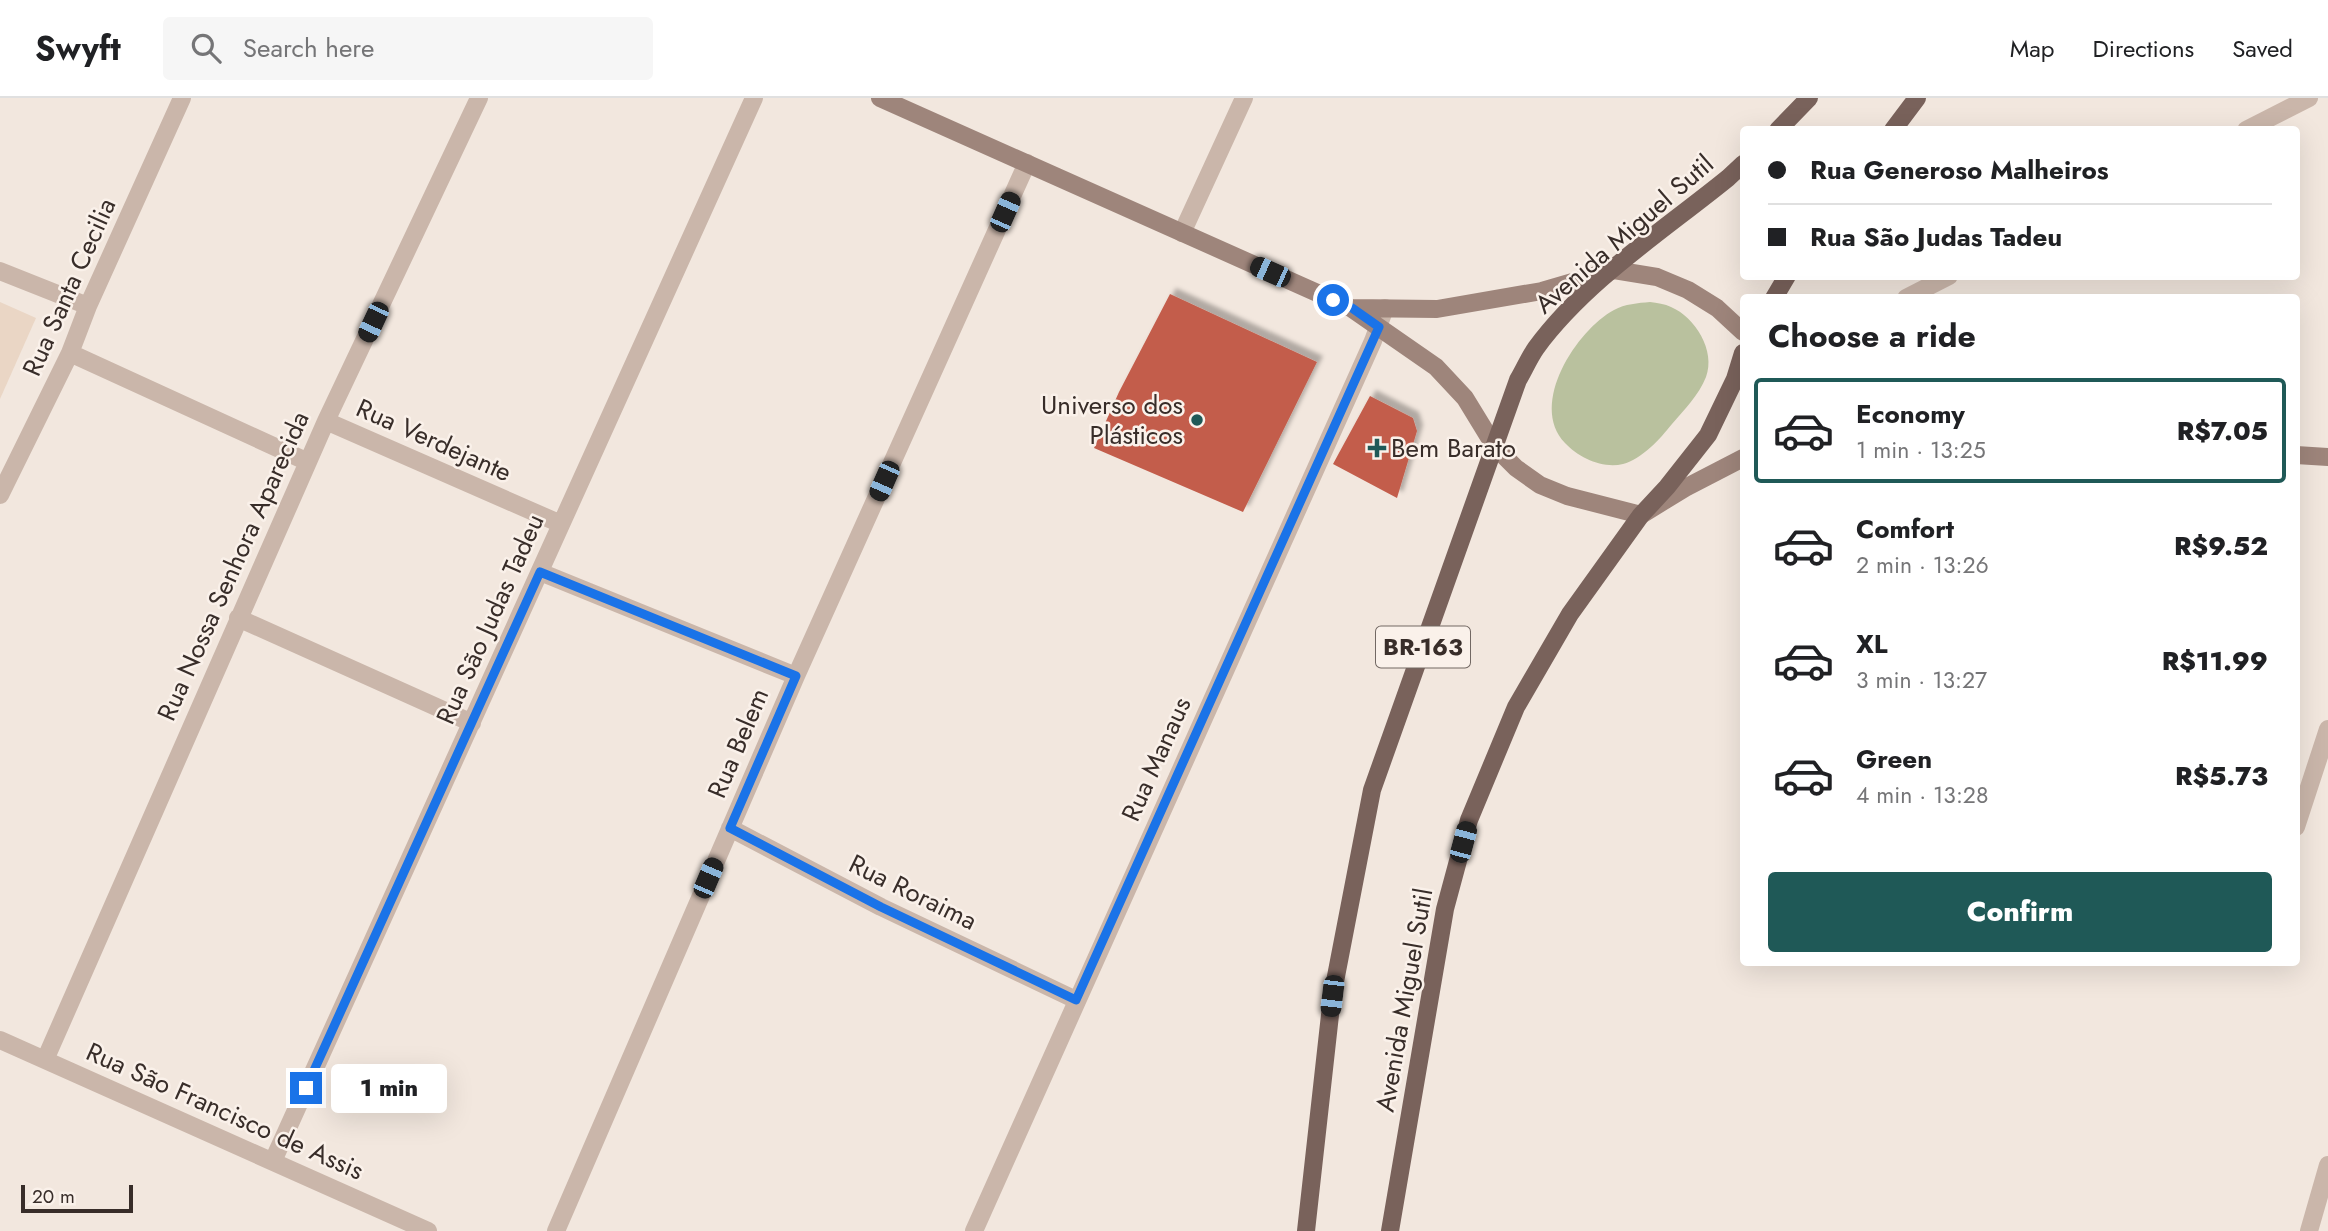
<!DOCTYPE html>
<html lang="en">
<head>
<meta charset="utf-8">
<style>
  :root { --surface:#fff; --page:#f6f6f6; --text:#202124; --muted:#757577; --line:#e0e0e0; --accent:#1f5957 }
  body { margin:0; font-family:Jost,sans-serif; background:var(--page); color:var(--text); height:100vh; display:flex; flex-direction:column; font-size:26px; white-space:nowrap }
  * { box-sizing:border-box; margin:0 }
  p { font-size:23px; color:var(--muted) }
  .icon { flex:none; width:38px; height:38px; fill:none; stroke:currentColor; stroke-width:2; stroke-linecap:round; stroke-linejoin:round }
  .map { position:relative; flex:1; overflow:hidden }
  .drawer { position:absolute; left:1740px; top:196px; width:560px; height:672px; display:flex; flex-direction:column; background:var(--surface); border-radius:7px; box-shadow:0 7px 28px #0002 }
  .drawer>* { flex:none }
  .hud { position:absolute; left:1740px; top:28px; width:560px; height:154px; border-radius:7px; box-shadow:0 7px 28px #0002; display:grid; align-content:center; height:154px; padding:0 28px; background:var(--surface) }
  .scale { position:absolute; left:21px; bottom:18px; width:112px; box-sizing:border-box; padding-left:7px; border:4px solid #382d29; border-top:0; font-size:19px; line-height:24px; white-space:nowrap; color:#382d29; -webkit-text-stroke:5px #faf1ea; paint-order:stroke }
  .end { position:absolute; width:32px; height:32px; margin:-16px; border:9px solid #1a73e8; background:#fff; box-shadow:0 0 0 4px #fff }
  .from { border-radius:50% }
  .bubble { position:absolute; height:49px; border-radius:7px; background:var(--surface); box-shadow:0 7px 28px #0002; font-size:23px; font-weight:800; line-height:49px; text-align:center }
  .car { position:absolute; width:21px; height:42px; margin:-21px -10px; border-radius:9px; box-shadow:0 0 5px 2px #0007; background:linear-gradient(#222 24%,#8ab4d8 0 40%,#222 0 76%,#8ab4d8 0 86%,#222 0) }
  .hud b { display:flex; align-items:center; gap:24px; height:66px; font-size:26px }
  .hud b+b { border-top:2px solid var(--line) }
  .hud i { width:18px; height:18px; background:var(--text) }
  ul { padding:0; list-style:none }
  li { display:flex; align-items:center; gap:21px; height:105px; margin:0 14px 10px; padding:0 14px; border:4px solid transparent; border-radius:7px }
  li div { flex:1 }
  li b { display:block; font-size:26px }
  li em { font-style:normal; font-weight:800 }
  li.selected { border-color:var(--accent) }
  li>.icon { width:63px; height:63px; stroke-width:1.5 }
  h2 { padding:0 28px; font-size:32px; line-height:84px }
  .primary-button { display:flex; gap:14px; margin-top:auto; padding:14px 28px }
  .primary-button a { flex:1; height:80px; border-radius:7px; background:var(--accent); color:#fff; font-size:28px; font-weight:800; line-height:80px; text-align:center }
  header { display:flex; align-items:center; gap:42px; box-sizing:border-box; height:98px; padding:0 35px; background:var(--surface); border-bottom:2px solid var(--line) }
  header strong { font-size:33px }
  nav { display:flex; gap:38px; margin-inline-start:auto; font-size:24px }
  .search { width:490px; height:63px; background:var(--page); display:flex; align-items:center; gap:18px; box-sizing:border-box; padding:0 24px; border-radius:7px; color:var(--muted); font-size:26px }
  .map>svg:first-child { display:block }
</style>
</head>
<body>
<header>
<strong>Swyft</strong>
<div class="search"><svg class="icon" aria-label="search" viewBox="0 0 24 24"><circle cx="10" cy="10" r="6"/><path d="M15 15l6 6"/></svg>Search here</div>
<nav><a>Map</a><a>Directions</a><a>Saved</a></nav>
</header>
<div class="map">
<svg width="2328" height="1133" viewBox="0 0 2328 1133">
  <defs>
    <filter id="shadow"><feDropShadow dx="6" dy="-6" stdDeviation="2" flood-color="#0004"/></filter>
  </defs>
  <rect width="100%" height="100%" fill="#f2e7de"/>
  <path fill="#b9c19e" d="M1650 204C1657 205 1665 206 1671 209 1695 219 1716 253 1706 279 1699 297 1684 312 1672 326 1660 341 1642 361 1623 366 1603 371 1579 360 1565 345 1528 306 1577 232 1614 212 1625 206 1638 205 1650 204Z"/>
  <path fill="#ead6c5" d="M0 204 36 220 0 301Z"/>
  <path fill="#c35d4b" filter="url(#shadow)" d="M1170 196 1317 264 1243 414 1094 350 1119 294Z
    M1370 298 1413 320 1417 333 1397 400 1333 366Z"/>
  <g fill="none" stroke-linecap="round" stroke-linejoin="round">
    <path stroke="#cab6aa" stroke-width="18" d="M2246 32 2309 0
      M1182 135 1244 0
      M0 173 88 208
      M1906 200 1949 178
      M70 255 308 364
      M326 323 561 426
      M0 397 70 255 88 208 182 0
      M540 474 796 578
      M238 520 472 625
      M2296 729 2328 631
      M730 730 881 809 1076 902
      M0 942 428 1133
      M45 962 326 323 479 0
      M273 1063 754 0
      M556 1133 796 578 1027 65
      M974 1133 1373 243 1385 210
      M2309 1133 2328 1067"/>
    <path stroke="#9e857b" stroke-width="18" d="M880 0 1351 210 1436 269 1465 300 1495 349 1516 370 1540 387 1567 398 1641 417 1685 390 1743 360
      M1351 210 1437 211 1542 193 1614 172 1657 179 1688 192 1717 210 1743 234
      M2296 357 2328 359"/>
    <path stroke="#79625b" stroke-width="18" d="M1778 32 1809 0
      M1893 32 1917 0
      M1774 200 1787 178
      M1306 1133 1332 899 1372 692 1518 282C1524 272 1529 260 1536 250 1585 183 1664 132 1728 80L1743 66
      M1390 1133 1445 811 1469 722 1516 609 1570 516 1641 417 1667 389 1708 337 1735 281 1743 255"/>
  </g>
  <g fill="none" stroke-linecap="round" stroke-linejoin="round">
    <path stroke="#1a73e8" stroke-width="9" d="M306 990 540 474 796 578 730 730 881 809 1076 902 1379 229 1352 210 1333 202"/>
  </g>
  <g fill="#1f5957" stroke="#faf1ea" stroke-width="2.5">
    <circle cx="1197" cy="322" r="7"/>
    <path d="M1373.5 339.5h7v7h7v7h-7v7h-7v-7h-7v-7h7z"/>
  </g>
  <g text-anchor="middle" stroke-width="5" stroke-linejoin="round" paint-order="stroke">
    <rect fill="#faf1ea" stroke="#726863" stroke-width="2" x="1376" y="528.5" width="94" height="41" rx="5"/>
    <g font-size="24" font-weight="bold" fill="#382d29">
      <text x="1423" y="557">BR-163</text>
    </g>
    <g font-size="26" fill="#382d29" stroke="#faf1ea">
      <text transform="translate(1624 136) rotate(-41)" y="9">Avenida Miguel Sutil</text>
      <text transform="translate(69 189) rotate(-66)" y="9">Rua Santa Cecilia</text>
      <text transform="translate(434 342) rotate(24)" y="9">Rua Verdejante</text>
      <text transform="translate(233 468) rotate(-66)" y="9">Rua Nossa Senhora Aparecida</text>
      <text transform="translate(490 521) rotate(-66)" y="9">Rua São Judas Tadeu</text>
      <text transform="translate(738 645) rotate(-67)" y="9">Rua Belem</text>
      <text transform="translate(1156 661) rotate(-66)" y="9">Rua Manaus</text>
      <text transform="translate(913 794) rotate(26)" y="9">Rua Roraima</text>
      <text transform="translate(1404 902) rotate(-80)" y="9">Avenida Miguel Sutil</text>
      <text transform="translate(225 1013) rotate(24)" y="9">Rua São Francisco de Assis</text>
    </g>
    <g font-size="26" fill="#382d29" stroke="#faf1ea" text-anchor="end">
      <text x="1183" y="316">Universo dos<tspan x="1183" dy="30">Plásticos</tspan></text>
      <text x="1391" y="359" text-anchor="start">Bem Barato</text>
    </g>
  </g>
</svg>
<div class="scale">20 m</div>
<i class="end from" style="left:1333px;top:202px"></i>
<i class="end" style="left:306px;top:990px"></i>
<div class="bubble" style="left:331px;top:966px;width:116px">1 min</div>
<i class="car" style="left:1005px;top:114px;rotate:24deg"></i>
<i class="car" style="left:1270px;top:174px;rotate:294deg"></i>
<i class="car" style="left:373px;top:224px;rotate:205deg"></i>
<i class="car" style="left:884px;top:383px;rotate:204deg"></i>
<i class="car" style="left:1463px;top:744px;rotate:15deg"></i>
<i class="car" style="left:708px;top:780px;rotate:23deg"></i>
<i class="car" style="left:1332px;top:898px;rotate:187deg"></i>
<div class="hud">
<b><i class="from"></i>Rua Generoso Malheiros</b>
<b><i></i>Rua São Judas Tadeu</b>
</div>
<section class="drawer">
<h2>Choose a ride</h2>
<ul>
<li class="selected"><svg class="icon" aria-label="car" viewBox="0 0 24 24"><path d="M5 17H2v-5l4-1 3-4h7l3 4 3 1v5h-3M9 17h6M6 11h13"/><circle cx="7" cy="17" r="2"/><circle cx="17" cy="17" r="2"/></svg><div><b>Economy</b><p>1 min · 13:25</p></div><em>R$7.05</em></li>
<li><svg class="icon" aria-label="car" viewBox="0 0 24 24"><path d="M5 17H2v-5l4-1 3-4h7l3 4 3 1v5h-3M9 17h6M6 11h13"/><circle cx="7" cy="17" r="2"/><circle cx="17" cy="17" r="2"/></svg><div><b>Comfort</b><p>2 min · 13:26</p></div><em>R$9.52</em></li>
<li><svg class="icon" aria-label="car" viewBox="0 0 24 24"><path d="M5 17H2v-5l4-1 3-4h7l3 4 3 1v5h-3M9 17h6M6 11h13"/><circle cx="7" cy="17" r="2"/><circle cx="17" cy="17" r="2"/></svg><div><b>XL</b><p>3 min · 13:27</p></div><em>R$11.99</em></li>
<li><svg class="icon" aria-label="car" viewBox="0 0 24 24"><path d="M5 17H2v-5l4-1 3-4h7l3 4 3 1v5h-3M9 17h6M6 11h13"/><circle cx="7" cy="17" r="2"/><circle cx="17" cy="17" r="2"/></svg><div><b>Green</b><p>4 min · 13:28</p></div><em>R$5.73</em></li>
</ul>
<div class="primary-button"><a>Confirm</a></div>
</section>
</div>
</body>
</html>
